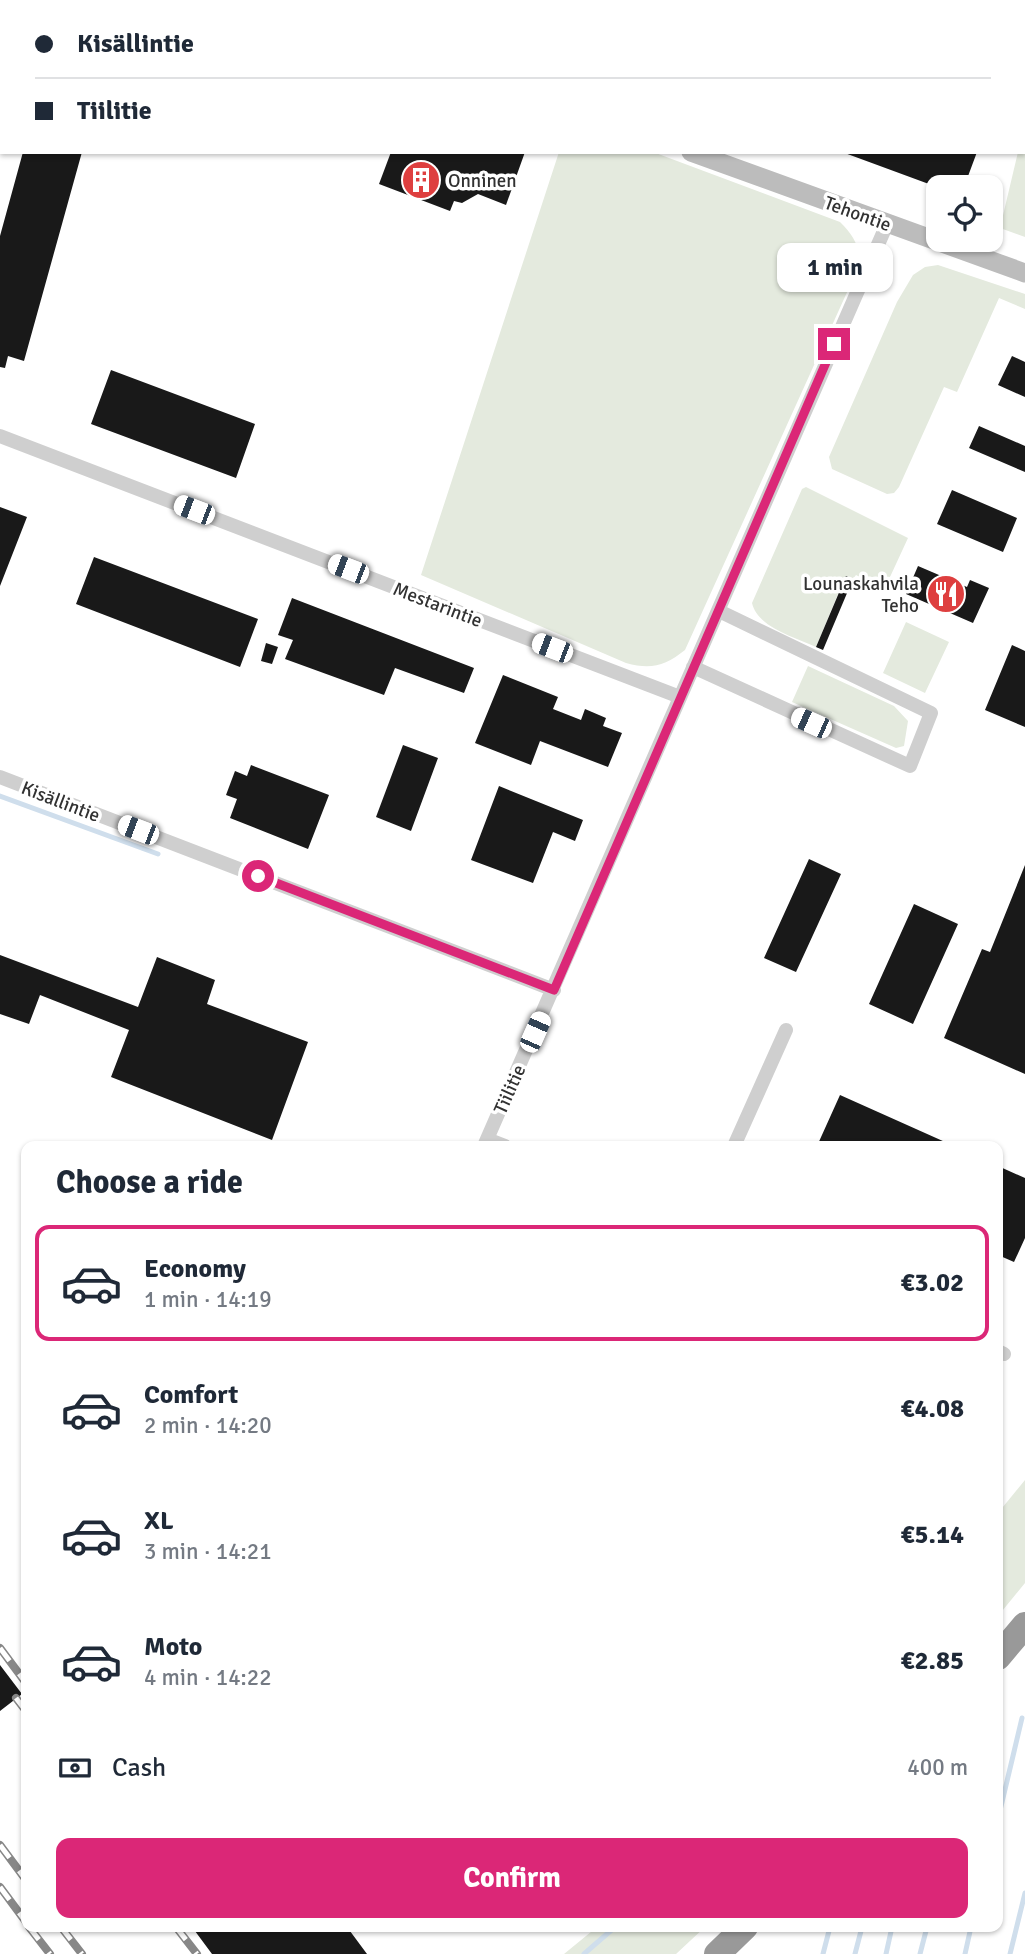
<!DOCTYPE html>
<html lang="en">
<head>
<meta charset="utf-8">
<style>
  :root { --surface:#fff; --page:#f2f2f3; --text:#1f2937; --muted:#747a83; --line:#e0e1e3; --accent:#db2777 }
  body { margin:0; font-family:Signika,sans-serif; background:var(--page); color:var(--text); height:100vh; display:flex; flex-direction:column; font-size:26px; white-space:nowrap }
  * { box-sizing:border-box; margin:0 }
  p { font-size:23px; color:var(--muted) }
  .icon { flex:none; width:38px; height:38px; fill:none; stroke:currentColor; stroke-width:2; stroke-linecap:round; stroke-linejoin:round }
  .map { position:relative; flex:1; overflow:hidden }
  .details { position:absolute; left:21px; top:1141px; width:982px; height:791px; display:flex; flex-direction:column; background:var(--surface); border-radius:14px; box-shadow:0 2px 5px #0004 }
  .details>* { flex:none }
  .banner { position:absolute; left:0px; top:0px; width:1026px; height:154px; box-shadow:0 2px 5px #0004; display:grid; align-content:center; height:154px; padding:0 35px; background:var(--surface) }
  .controls { position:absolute; left:926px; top:175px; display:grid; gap:14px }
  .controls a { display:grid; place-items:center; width:77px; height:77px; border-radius:14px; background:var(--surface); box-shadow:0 2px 5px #0004; font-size:35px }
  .end { position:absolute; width:32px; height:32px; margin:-16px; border:9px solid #db2777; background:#fff; box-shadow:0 0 0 4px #fff }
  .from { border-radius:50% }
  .bubble { position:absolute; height:49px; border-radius:14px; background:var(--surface); box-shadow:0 2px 5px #0004; font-size:23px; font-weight:700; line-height:49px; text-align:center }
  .car { position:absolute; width:21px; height:42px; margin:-21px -10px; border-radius:9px; box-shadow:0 0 5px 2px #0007; background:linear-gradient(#fff 24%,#345 0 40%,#fff 0 76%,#345 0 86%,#fff 0) }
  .banner b { display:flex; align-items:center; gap:24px; height:66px; font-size:26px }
  .banner b+b { border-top:2px solid var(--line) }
  .banner i { width:18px; height:18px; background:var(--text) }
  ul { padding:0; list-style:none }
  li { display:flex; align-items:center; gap:21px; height:116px; margin:0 14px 10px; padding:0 21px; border:4px solid transparent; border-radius:14px }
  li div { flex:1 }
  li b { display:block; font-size:26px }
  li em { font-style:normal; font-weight:700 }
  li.selected { border-color:var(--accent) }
  li>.icon { width:63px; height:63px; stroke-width:1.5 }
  h2 { padding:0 35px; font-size:32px; line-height:84px }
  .pay { display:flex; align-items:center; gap:18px; height:77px; padding:0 35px; font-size:26px }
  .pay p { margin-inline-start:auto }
  .button { display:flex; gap:14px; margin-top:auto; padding:14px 35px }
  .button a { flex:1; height:80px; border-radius:14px; background:var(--accent); color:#fff; font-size:28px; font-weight:700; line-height:80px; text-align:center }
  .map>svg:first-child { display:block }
</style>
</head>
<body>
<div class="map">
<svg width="1025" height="1954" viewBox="0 0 1025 1954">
  <rect width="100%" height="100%" fill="#fff"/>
  <path fill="#e4eade" d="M1025 121V237L1000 228 1018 152H1024Z
    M559 152H653L840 222C854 236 861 247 858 268L685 650C665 666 651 670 626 663L421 575Z
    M938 265 1025 294V309L999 298 957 392 944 387 899 487 894 493 887 494 832 469 829 457 897 302 913 275 925 267Z
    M806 487 908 538 884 590 856 575 853 579 845 577 816 647C795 637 758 628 752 603L802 489Z
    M906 622 949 642 925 693 883 673Z
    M808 666 894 706 908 721 904 746 896 748 792 702Z
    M1025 1480V1583L998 1616V1513Z
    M597 1927H705L676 1954H564Z"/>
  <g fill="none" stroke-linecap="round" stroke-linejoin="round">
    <path stroke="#cfdeec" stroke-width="5" d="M0 796 158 854
      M998 1819 1022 1718
      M584 1954 615 1927
      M823 1954 830 1927
      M855 1954 862 1927
      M886 1954 892 1927
      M920 1954 927 1927
      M965 1954 971 1927
      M1010 1954 1025 1893"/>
  </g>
  <path fill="#191919" d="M23 152H82L24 361 8 356 5 368 0 367V236Z
    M391 152H525L506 205 478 194 462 203 454 201 450 211 379 184Z
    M842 152H977L964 187H937Z
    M1012 356 1025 362V397L998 385Z
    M111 370 255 424 236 478 91 424Z
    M979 426 1025 446V472L969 448Z
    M952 490 1017 518 1003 552 937 524Z
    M0 507 27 517 0 586Z
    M94 557 258 619 240 667 76 604Z
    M918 566 967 587 970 580 989 588 973 623 906 594Z
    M846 576 853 579 823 650 816 647Z
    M292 598 474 668 464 693 395 668 384 695 285 659 293 640 278 635Z
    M266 643 278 647 272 664 261 661Z
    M1012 645 1025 651V727L985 710Z
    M503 675 558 697 553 709 581 720 585 709 606 718 603 726 622 733 608 767 540 741 531 765 475 743Z
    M403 745 438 758 411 831 376 817Z
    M251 765 329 795 308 849 230 818 237 799 226 795 235 771 247 776Z
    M499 786 583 820 575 841 553 832 533 883 471 860Z
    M809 859 841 874 796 972 764 958Z
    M1025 865V1074L944 1038 982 949 990 952Z
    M914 904 958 924 913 1024 869 1004Z
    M0 955 138 1007 157 957 215 980 207 1004 308 1042 272 1140 111 1077 129 1030 40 995 29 1024 0 1014Z
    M840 1095 954 1146H817Z
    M998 1166 1025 1178V1238L1014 1262 998 1255Z
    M0 1665 22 1694 0 1711Z
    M192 1927H347L367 1954H212Z"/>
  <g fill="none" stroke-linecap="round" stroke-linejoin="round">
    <path stroke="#cfcfcf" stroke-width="14" d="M28 2V0
      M0 99 2 93
      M0 436 680 697
      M693 667 910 766 931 713 719 611
      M0 777 554 990
      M487 1139 505 1146
      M484 1146 887 224
      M734 1146 786 1030
      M998 1351 1004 1354"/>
    <path stroke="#bcbcbc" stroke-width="19" d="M275 0 279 2
      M691 152 1025 273"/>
    <path stroke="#999" stroke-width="26" d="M998 1657 1025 1625
      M717 1954 745 1927"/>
    <defs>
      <path id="rail" d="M911 0 913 2
        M1024 103 1025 105
        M0 1648 26 1683
        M16 1698 26 1711
        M0 1845 26 1880
        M0 1887 26 1922
        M29 1927 50 1954
        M61 1927 82 1954
        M176 1927 197 1954"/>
    </defs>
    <use href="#rail" stroke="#878787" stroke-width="8"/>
    <use href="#rail" stroke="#fff" stroke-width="5" stroke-dasharray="16" stroke-linecap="butt"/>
  </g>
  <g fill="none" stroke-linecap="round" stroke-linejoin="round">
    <path stroke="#db2777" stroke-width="9" d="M258 876 554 990 834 344"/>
  </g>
  <defs>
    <symbol id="building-disc" viewBox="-11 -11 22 22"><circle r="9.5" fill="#de3f3f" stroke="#fff"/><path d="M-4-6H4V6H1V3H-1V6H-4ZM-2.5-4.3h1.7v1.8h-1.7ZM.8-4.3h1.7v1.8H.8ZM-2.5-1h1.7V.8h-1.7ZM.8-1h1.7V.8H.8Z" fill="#fff"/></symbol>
    <symbol id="restaurant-disc" viewBox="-11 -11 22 22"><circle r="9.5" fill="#de3f3f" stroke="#fff"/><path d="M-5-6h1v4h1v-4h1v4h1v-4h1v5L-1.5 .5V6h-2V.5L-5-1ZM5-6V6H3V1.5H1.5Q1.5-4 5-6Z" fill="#fff"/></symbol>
  </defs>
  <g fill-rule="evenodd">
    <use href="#building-disc" x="399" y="158" width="44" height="44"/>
    <use href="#restaurant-disc" x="924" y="572" width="44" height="44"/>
  </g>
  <g text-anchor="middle" stroke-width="7" stroke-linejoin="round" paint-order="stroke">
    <g font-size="19" fill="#323232" stroke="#fff" text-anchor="start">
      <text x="448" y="187">Onninen</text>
      <text x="919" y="590" text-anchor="end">Lounaskahvila<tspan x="919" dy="22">Teho</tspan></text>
    </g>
    <g font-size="19" fill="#323232" stroke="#fff">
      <text transform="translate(858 213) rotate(20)" y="7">Tehontie</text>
      <text transform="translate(438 604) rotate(21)" y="7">Mestarintie</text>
      <text transform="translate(61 801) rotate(21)" y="7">Kisällintie</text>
      <text transform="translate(509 1089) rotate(-66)" y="7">Tiilitie</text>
    </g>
  </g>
</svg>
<div class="controls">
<a><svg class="icon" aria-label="locate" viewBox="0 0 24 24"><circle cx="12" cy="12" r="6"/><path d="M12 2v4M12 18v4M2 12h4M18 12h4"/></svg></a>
</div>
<i class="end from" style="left:258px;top:876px"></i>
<i class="end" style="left:834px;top:344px"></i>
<div class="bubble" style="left:777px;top:243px;width:116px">1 min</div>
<i class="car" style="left:194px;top:510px;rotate:291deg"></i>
<i class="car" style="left:348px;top:569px;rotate:291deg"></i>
<i class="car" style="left:552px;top:648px;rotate:291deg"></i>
<i class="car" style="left:811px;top:723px;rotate:294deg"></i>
<i class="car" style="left:138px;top:830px;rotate:291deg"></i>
<i class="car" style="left:535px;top:1032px;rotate:24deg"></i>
<div class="banner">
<b><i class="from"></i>Kisällintie</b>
<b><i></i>Tiilitie</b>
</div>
<section class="details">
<h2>Choose a ride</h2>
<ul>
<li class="selected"><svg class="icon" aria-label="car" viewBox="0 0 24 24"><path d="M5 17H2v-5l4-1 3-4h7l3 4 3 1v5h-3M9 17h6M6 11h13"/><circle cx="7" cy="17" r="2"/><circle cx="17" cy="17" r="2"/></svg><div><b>Economy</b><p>1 min · 14:19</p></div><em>€3.02</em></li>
<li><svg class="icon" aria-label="car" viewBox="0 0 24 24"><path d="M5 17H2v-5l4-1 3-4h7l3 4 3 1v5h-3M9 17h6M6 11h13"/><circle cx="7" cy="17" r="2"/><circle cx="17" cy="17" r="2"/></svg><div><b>Comfort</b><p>2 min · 14:20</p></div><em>€4.08</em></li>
<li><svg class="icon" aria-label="car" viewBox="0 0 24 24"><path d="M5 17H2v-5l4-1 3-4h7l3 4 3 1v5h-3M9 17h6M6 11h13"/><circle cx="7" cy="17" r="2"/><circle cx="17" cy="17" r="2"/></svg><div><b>XL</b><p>3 min · 14:21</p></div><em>€5.14</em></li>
<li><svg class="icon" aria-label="car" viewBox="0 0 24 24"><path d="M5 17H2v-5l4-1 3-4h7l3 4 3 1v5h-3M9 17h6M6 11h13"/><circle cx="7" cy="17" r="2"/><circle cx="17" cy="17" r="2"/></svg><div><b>Moto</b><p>4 min · 14:22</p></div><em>€2.85</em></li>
</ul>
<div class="pay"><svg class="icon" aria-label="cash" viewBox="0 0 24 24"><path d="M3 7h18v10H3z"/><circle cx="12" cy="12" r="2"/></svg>Cash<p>400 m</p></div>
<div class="button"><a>Confirm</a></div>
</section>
</div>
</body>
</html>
